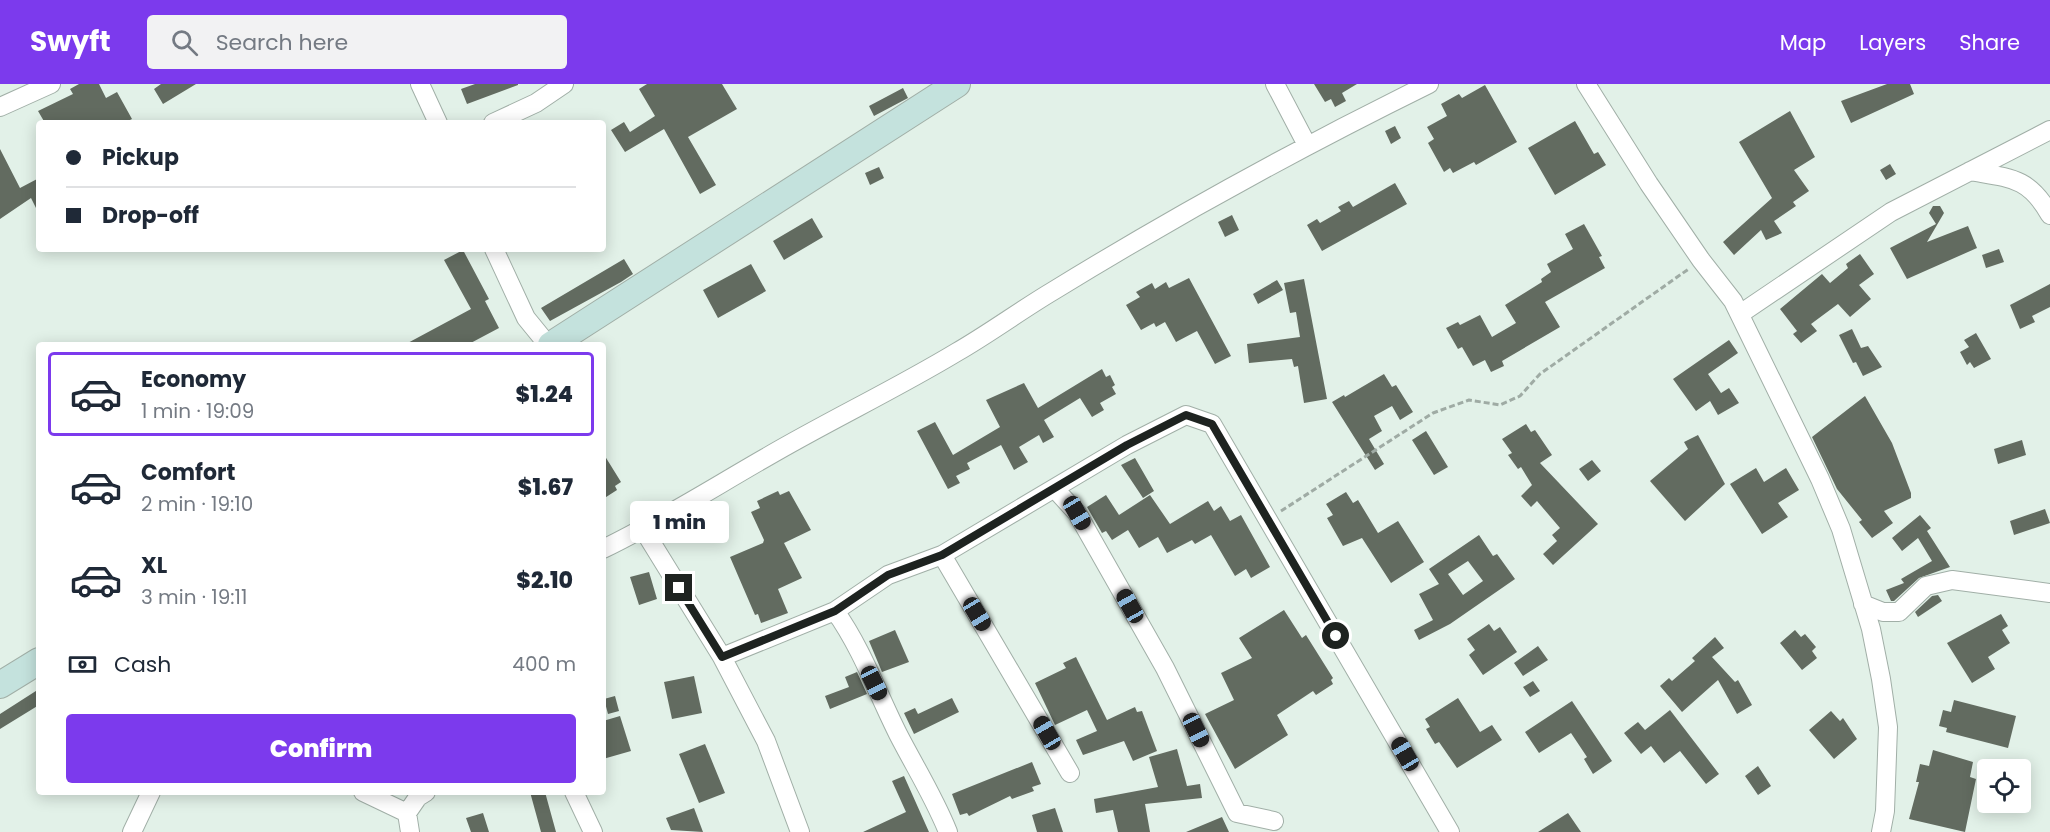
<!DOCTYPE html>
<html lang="en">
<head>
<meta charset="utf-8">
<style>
  :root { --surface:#fff; --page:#f2f2f3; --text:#1f2937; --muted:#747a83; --line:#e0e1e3; --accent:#7c3aed }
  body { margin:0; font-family:Poppins,sans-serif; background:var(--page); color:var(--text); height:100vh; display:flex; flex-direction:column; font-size:22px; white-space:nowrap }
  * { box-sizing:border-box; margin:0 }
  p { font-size:20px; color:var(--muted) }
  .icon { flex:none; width:33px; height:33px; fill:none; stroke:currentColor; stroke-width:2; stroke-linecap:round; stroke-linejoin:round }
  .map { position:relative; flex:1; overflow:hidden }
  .sheet { position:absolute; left:36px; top:258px; width:570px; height:453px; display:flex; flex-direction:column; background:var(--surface); border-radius:6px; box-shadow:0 3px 15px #0003 }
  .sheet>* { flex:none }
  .banner { position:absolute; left:36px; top:36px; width:570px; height:132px; border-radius:6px; box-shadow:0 3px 15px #0003; display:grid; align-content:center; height:132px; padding:0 30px; background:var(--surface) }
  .tools { position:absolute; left:1977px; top:675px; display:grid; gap:12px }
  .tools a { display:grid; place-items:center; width:54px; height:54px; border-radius:6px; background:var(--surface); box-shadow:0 3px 15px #0003; font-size:30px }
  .end { position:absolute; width:27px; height:27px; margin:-14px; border:8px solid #1e2320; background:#fff; box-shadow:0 0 0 3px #fff }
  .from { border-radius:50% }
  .bubble { position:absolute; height:42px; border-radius:6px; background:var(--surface); box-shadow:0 3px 15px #0003; font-size:20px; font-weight:800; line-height:42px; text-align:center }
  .car { position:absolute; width:18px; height:36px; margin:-18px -9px; border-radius:8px; box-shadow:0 0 4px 2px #0007; background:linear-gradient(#222 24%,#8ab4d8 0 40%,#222 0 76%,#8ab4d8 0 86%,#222 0) }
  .banner b { display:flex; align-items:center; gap:21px; height:57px; font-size:22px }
  .banner b+b { border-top:2px solid var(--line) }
  .banner i { width:15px; height:15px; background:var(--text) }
  ul { padding:10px 0 0; list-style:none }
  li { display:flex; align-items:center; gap:18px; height:84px; margin:0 12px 9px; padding:0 18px; border:3px solid transparent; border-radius:6px }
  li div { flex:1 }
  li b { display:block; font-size:22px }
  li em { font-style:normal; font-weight:800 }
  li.current { border-color:var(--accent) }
  li>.icon { width:54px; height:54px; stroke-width:1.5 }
  .pay { display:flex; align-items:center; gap:15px; height:66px; padding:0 30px; font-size:22px }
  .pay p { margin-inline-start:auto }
  .action { display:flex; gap:12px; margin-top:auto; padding:12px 30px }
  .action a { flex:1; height:69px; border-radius:6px; background:var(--accent); color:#fff; font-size:24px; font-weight:800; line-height:69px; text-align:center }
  header { display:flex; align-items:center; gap:36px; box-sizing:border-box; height:84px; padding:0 30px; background:var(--accent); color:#fff }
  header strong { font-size:28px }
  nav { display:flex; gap:33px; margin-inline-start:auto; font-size:21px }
  .search { width:420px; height:54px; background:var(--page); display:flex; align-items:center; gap:15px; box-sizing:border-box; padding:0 21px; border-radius:6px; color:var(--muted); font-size:22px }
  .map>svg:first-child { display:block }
</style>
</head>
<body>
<header>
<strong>Swyft</strong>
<div class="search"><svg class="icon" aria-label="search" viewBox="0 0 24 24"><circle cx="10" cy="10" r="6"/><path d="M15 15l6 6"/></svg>Search here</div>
<nav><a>Map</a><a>Layers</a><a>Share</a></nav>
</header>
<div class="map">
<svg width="2050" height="748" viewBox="0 0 2050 748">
  <rect width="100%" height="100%" fill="#e2f1e8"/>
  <path fill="#626b60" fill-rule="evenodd" d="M79 0H99L106 14 117 8 132 35 124 39H45L38 27 73 10 70 5Z
    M161 0H196L163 20 154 5Z
    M475 0H518V1L467 20 461 5Z
    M647 0H722L737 25 688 53 716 101 700 110 664 45 625 68 611 46 624 38 630 48 655 32 639 5Z
    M1314 0H1357L1342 9 1346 17 1335 23 1331 15 1325 18Z
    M1887 0H1910L1914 10 1851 39 1841 17Z
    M1485 1 1517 58 1476 81 1474 78 1453 89 1450 84 1444 88 1428 59 1434 55 1427 43 1447 32 1441 20 1459 10 1462 14Z
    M903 4 908 14 874 32 869 22Z
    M1790 27 1815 73 1794 86 1809 107 1793 118 1796 122 1774 137 1782 149 1766 156 1761 146 1734 171 1723 158 1772 114 1739 58Z
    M1575 37 1594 70 1598 68 1606 81 1555 111 1528 64Z
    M1395 42 1401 54 1391 60 1385 47Z
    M0 65 20 104 39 94V130L31 114 0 135Z
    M1890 80 1896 90 1886 96 1880 86Z
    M879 83 884 94 870 101 865 89Z
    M1395 99 1407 120 1322 167 1307 141 1317 135 1320 139 1341 127 1338 123 1349 117 1353 123Z
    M1933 122H1940L1944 129 1927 158 1968 142 1977 164 1907 195 1890 164 1936 140 1929 129Z
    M1232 131 1239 146 1225 153 1218 138Z
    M812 134 823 153 784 176 773 157Z
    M1584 140 1602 172 1599 173 1605 184 1545 218 1560 243 1502 277 1504 282 1491 288 1485 276 1473 282 1462 263 1458 265 1446 244 1458 238 1460 241 1480 231 1492 253 1516 239 1505 221 1542 198 1541 195 1551 188 1547 180 1573 165 1565 150Z
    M1999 165 2004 178 1986 184 1982 171Z
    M463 166 489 215 485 217 499 244 467 261H404L471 225 444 176Z
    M1860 170 1874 190 1859 201 1871 215 1850 233 1838 220 1811 240 1817 247 1801 259 1793 250 1797 247 1780 225 1822 190 1830 199 1848 184 1846 180Z
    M624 175 633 190 621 198 550 237 541 224Z
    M751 180 766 207 718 234 703 206Z
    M1189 194 1231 272 1215 280 1197 247 1176 258 1165 238 1156 243 1154 239 1141 246 1126 221 1140 213 1136 208 1152 199 1155 205 1166 198 1169 204Z
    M1304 195 1327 315 1304 319 1298 282 1294 283 1292 275 1249 279 1247 260 1300 253 1296 228 1290 229 1284 199Z
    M1277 196 1283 206 1258 220 1253 210Z
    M2050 200V223L2032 232 2035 238 2020 245 2010 221Z
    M1852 245 1861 264 1868 262 1882 283 1863 292 1856 278 1853 279 1839 251Z
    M1976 249 1991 275 1974 284 1970 278 1967 281 1960 268 1969 263 1964 256Z
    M1729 256 1738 269 1708 290 1721 309 1729 304 1739 319 1718 331 1710 317 1696 327 1673 295Z
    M1102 285 1106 293 1110 291 1115 301 1112 303 1116 310 1100 319 1104 326 1092 333 1080 314 1044 336 1054 353 1043 359 1039 351 1019 363 1028 378 1014 386 1001 361 967 379 970 385 956 392 960 399 948 405 917 347 935 338 953 371 1000 343 986 316 1024 299 1038 324Z
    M1384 290 1392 303 1396 301 1413 328 1400 336 1392 322 1374 332 1382 347 1369 355 1384 380 1375 386 1332 318 1344 311 1345 313Z
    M1865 312 1892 359 1911 409V414L1884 427 1893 439 1872 454 1859 438 1862 436 1837 405 1812 353Z
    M1526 340 1531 348 1535 346 1552 371 1540 379 1598 440 1553 481 1543 470 1557 457 1552 451 1560 444 1537 417 1531 423 1521 412 1532 401 1521 383 1518 385 1508 371 1512 369 1502 355Z
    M1426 347 1448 383 1434 391 1412 356Z
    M1698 351 1725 400 1685 437 1650 397 1688 365 1684 358Z
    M2022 356 2026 371 1998 380 1994 365Z
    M603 369 621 398 615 402 617 406 603 415Z
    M1135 374 1154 407 1143 414 1121 381Z
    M1592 376 1601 387 1588 397 1579 385Z
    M1756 384 1764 398 1786 384 1799 406 1778 419 1788 433 1762 450 1730 400Z
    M778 407 780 411 789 407 811 446 784 459 802 494 778 505 788 529 761 539 758 530 755 531 730 473 763 459 764 456 751 428 760 424 757 417Z
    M1346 408 1353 419 1358 416 1378 449 1398 437 1424 478 1391 499 1362 454 1343 462 1327 434 1333 431 1326 420Z
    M1106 411 1119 431 1150 411 1170 440 1208 417 1214 427 1221 422 1230 437 1241 431 1270 483 1251 494 1246 485 1235 492 1211 451 1195 460 1192 456 1167 469 1158 453 1139 464 1128 446 1112 456 1106 447 1102 449 1087 423Z
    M2045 425 2050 439 2014 451 2010 437Z
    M1920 431 1931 444 1927 447 1950 483 1919 494 1894 517H1891L1886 506 1904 499 1901 495 1932 477 1918 454 1902 467 1892 454Z
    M1479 451 1493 472 1497 470 1515 495 1450 540 1419 556 1414 546 1433 536 1419 510 1439 500 1429 485ZM1468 477 1483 497 1463 511 1448 490Z
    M649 488 657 515 639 521 630 493Z
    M1938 511 1942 517 1918 533 1915 528 1932 512Z
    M1284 526 1302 554 1306 551 1333 594 1331 596 1333 600 1316 611 1313 607 1277 631 1288 651 1235 685 1205 630 1234 616 1221 589 1252 574 1239 554Z
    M2001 530 2008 542 2002 546 2010 559 1988 573 1995 585 1972 599 1947 559Z
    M1489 540 1494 547 1500 543 1517 568 1483 591 1469 571 1475 566 1467 555Z
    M895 546 909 578 882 588 869 557Z
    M1795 546 1801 553 1805 550 1816 563 1812 567 1817 574 1802 586 1780 559Z
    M1715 553 1724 564 1712 573 1735 598 1738 596 1752 621 1737 630 1718 596 1682 628 1660 602 1669 594 1672 597 1695 577 1692 574Z
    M1538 562 1548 576 1523 592 1514 579Z
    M1076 573 1107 636 1135 623 1137 628 1142 627 1157 667 1133 677 1124 657 1083 671 1076 656 1097 647 1087 626 1055 641 1035 599 1066 584 1063 579Z
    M857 588 867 610 830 625 825 612 849 603 845 593Z
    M694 592 702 629 672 635 664 598Z
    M1533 597 1540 607 1530 613 1523 603Z
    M39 605V621L0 645V630Z
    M615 612 619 627 608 630 604 615Z
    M952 614 959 628 914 650 904 629 915 624 918 630Z
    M1458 614 1480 648 1492 641 1502 656 1457 684 1439 658 1435 660 1426 645 1430 643 1425 635Z
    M1954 616 2016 632 2008 664 1946 648 1947 644 1939 642 1943 626 1951 628Z
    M1572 617 1612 677 1593 690 1584 675 1587 673 1571 649 1539 669 1525 648Z
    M1670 626 1719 690 1706 700 1680 667 1664 679 1651 662 1641 670 1624 649 1638 638 1645 646Z
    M1831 627 1840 637 1843 634 1857 655 1834 675 1809 646Z
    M620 632 631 667 603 675V637Z
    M705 660 725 709 699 719 679 670Z
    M1177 665 1187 702 1200 700 1202 714 1145 720 1150 748H1118L1113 726 1096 729 1094 715 1158 703 1149 673Z
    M1933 666 1973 678 1970 693 1976 695 1965 748 1909 735 1919 698H1916L1920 680 1929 682Z
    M1032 678 1041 700 1032 703 1034 707 1012 715 1010 712 969 732 967 729 960 731 952 710Z
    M1758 682 1771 702 1758 711 1745 692Z
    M904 692 929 748H863L906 728 892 697Z
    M530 708H545L556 748H541Z
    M694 724 703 748 671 746 666 734Z
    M1055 724 1063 748H1037L1032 731Z
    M483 729 489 748H471L466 734Z
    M1568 729 1581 748H1538Z
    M1222 733 1229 748H1186Z"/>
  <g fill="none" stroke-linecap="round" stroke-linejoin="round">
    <defs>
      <path id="minor" d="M420 0 438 39
        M1275 0 1307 61
        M1586 0 1649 100 1701 176 1733 217 1820 395 1841 445 1871 545 1881 595 1888 643 1885 727 1881 748
        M0 23 51 0
        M493 39 536 19 564 0
        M1970 87C2010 94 2029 93 2050 131
        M494 165 526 234 548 261
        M1740 230 1891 128 2050 46
        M1055 405 1077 429 1165 584 1237 729 1274 737
        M643 445 722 573 766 657 800 748
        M603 465C659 438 711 405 765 374 828 337 894 306 957 268 990 249 1021 226 1053 207 1175 132 1301 63 1429 0
        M942 471 1070 689
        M1863 520 1883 528H1899L1926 502 1952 496 2050 509
        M835 527C862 565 877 608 898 650 915 683 934 713 948 748
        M722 573 835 527 888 491 942 471 1127 361 1186 331 1212 340 1450 748
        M363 708 407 729
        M574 708 593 748
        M132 748 151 708
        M410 748 407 729 418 713 426 708"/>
      <path id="secondary" d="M551 261 957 0
        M0 601 39 577"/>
    </defs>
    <use href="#minor" stroke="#a1afa7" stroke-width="20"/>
    <use href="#secondary" stroke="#a1afa7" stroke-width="28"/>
    <path stroke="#9faba4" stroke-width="3" stroke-dasharray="6 3" stroke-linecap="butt" d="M1281 427 1433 329 1469 316 1500 321 1520 312 1540 290 1690 184"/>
    <use href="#minor" stroke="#fff" stroke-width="18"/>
    <use href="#secondary" stroke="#c4e2dd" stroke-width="26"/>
  </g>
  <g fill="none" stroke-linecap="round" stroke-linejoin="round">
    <path stroke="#1e2320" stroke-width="8" d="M679 504 722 573 835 527 888 491 942 471 1127 361 1186 331 1212 340 1336 552"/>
  </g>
</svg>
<div class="tools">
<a><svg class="icon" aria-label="locate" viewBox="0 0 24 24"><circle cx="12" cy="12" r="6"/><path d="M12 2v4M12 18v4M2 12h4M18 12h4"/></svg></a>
</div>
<i class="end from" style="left:1336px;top:552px"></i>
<i class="end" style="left:679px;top:504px"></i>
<div class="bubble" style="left:630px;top:417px;width:99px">1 min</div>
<i class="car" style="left:1077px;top:429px;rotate:150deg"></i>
<i class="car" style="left:1130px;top:522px;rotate:331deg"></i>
<i class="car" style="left:977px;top:530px;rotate:149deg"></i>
<i class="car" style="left:874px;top:599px;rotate:154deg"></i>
<i class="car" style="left:1196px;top:646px;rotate:154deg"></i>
<i class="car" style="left:1047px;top:649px;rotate:330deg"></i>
<i class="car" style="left:1405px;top:670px;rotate:330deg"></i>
<div class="banner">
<b><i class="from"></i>Pickup</b>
<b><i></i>Drop-off</b>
</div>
<section class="sheet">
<ul>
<li class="current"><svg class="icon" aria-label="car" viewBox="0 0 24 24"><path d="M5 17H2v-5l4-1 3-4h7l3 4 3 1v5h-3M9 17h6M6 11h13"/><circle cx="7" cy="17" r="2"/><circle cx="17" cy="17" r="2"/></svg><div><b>Economy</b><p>1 min · 19:09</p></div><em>$1.24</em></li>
<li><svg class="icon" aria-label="car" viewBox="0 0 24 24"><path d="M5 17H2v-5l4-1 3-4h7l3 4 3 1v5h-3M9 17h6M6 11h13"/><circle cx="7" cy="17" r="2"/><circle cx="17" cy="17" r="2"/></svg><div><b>Comfort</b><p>2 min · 19:10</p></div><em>$1.67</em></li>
<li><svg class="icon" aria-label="car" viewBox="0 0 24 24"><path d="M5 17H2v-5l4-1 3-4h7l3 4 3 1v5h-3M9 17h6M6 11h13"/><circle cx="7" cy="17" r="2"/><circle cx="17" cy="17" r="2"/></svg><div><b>XL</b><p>3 min · 19:11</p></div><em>$2.10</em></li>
</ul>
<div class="pay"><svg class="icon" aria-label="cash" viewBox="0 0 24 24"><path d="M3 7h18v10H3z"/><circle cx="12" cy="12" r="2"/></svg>Cash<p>400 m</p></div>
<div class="action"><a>Confirm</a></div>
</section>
</div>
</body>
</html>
